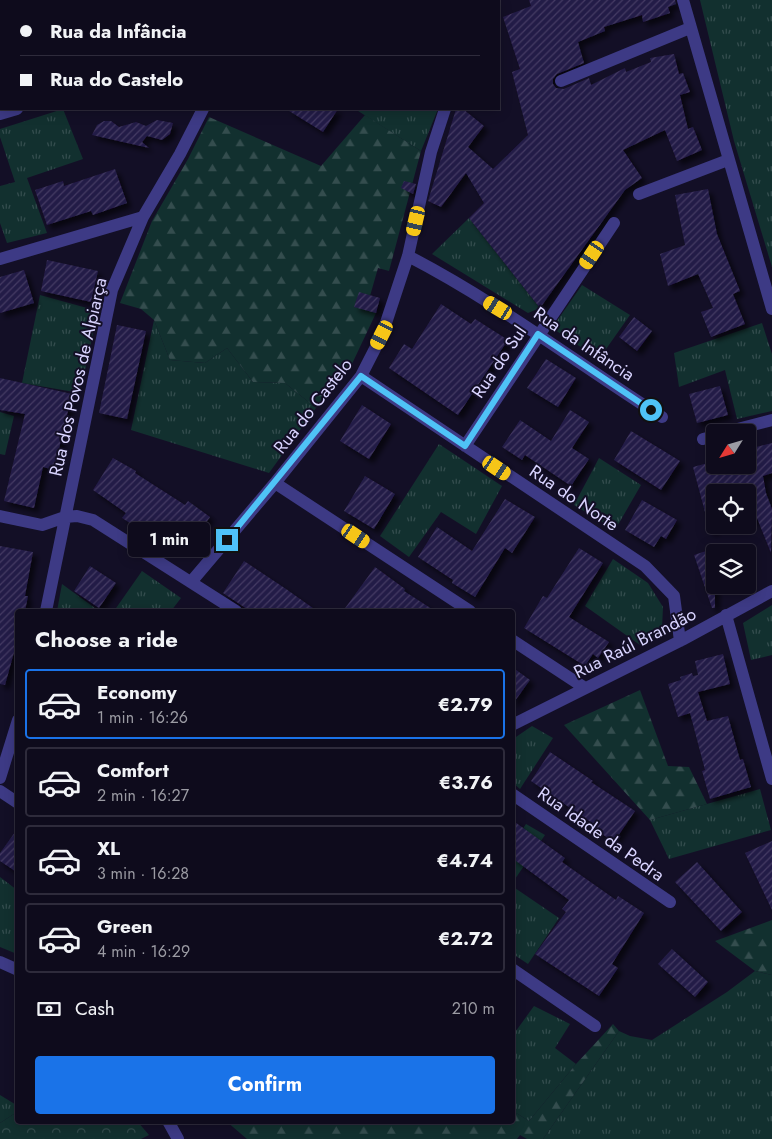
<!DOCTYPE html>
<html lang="en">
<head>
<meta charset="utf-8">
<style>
  :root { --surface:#0e0b1c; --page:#171425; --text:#f1f3f6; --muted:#9b9ba3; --line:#2e2b3b; --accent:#1a73e8 }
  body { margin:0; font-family:Jost,sans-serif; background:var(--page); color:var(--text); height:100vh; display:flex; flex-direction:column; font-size:19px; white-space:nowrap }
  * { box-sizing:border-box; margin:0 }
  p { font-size:16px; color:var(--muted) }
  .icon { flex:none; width:28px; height:28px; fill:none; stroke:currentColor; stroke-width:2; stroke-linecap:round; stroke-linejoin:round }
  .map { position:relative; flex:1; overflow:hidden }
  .drawer { position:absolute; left:15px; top:609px; width:500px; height:515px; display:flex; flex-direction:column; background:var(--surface); border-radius:5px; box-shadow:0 2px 12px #0003,0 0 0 1px var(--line) }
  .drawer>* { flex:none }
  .top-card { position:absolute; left:0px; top:0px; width:500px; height:110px; box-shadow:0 2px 12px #0003,0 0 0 1px var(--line); display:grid; align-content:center; height:110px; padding:0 20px; background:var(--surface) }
  .needle { width:32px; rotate:233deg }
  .tools { position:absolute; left:706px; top:424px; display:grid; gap:10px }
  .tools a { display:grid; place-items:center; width:50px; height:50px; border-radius:5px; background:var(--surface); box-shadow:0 2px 12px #0003,0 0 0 1px var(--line); font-size:25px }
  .end { position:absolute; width:22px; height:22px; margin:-11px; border:6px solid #4fc3f7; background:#111; box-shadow:0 0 0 2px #111 }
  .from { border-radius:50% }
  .bubble { position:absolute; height:35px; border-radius:5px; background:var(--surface); box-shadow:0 2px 12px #0003,0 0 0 1px var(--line); font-size:16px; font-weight:700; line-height:35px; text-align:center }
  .car { position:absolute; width:15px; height:30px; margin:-15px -8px; border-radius:6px; box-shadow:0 0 4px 1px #0007; background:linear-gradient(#f5c518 24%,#345 0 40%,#f5c518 0 76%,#345 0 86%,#f5c518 0) }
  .top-card b { display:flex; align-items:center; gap:18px; height:48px; font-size:19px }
  .top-card b+b { border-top:1px solid var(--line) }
  .top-card i { width:12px; height:12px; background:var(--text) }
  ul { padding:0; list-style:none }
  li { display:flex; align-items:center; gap:15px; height:70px; margin:0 10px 8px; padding:0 10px; border:2px solid var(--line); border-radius:5px }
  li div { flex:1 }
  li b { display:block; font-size:19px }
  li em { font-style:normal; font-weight:700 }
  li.on { border-color:var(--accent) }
  li>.icon { width:45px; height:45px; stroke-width:1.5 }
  h2 { padding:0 20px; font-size:22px; line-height:60px }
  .pay { display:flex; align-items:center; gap:12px; height:55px; padding:0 20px; font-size:19px }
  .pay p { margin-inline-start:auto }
  .button { display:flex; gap:10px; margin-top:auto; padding:10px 20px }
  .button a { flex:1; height:58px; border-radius:5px; background:var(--accent); color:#fff; font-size:20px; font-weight:700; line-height:58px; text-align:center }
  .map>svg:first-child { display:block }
</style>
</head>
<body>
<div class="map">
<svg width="772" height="1139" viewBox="0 0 772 1139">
  <defs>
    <pattern id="grass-tufts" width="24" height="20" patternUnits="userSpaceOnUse" patternTransform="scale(1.25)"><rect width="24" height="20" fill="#12302f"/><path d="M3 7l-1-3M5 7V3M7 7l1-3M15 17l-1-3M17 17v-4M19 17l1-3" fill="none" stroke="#344d4e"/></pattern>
    <pattern id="forest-firs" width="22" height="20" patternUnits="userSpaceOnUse" patternTransform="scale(1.25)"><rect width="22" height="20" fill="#12302f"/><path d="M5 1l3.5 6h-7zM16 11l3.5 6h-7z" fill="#344d4e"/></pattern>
    <pattern id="park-crowns" width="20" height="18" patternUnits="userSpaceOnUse" patternTransform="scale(1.25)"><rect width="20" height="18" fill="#12302f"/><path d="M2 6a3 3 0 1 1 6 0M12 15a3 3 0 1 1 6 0" fill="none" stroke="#344d4e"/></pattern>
    <pattern id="building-hatch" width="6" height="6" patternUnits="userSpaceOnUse" patternTransform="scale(1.25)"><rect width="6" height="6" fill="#241b47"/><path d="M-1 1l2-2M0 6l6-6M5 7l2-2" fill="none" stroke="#433b63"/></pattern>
    <filter id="shadow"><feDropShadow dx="4.5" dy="4.5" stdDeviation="2.5" flood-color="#0009"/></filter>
  </defs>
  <rect width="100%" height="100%" fill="#130f26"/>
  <path fill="url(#grass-tufts)" d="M53 0H281L53 1Z
    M300 0H485L300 1Z
    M700 0H772V267L734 141Z
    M63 109 83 159 27 178 47 233 7 243 0 223V186L15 182 0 137V129Z
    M355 109H438L421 151Z
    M469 218 540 308 528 313 432 254Z
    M582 285 630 315 599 359 552 328Z
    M40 295 98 311 80 393 22 383Z
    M154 320 170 360 205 363 227 348 253 382 285 383 316 408 269 473 131 430Z
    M762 323 772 354V411L737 419 725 370 679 387 674 353Z
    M0 412 14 416 5 455 0 454Z
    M439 444 502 486 476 534 441 512 409 557 380 536Z
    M599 458 641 485 615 530 574 505Z
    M613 559 648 583 663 607 662 628 659 635 640 645 585 606Z
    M142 571 181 598 171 611H114Z
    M62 584 99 611H57Z
    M772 605V655L751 660 743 623Z
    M532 726 553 738 520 789 513 783V739Z
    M760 789 771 830 669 859 650 820Z
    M526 824 545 835 513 882V843Z
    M0 877 17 890V954L0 947Z
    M512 886 559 918 528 964 513 954Z
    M755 971 772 975V1139H543L619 1031 630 1036 652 1040 727 992Z
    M534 1006 570 1024 555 1048 576 1064 529 1121 513 1111V1035Z
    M0 1095 18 1106 17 1112 0 1123Z"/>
  <path fill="url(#forest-firs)" d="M365 115 421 151 389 271 378 268 366 310 376 313 351 366 316 408 285 383 253 382 227 348 205 363 170 360 154 320 141 309 120 303 152 221 188 159 209 117 321 166Z
    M640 690 668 766 689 767 707 804 650 820 564 725Z
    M772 920V975L755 971 715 941Z
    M613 1024 619 1031 543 1139H527L520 1135 517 1139H247L226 1121H512L513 1111 529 1121 576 1064Z"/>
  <path fill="url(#park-crowns)" d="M17 1112 18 1121H137L149 1135 141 1139H0V1123Z"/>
  <path fill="url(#building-hatch)" filter="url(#shadow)" d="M529 0H675L676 4 668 7 670 13 643 22 642 15 604 27 605 31 578 42 584 63 557 74 553 79V84L556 88 564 89 589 78 591 85 625 68 626 72 651 62 650 58 674 54 679 74 683 73 690 92 680 95 688 129 693 127 702 150 677 161 665 130 623 150 642 178 625 190 540 308 469 218 484 203 466 173 441 207 428 201 456 109H463L484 126 468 147 493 169 528 135 512 72 520 69 503 17 531 6Z
    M286 109H338L323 132Z
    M157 120 173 123 170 134 162 140 147 136 142 142 149 148 92 135 97 125 104 121H111L119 127 136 122 146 126Z
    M115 169 127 203 93 215 91 211 47 225 35 190 63 181 64 186Z
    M404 181 416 184 413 194 401 188Z
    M708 189 717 234 740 291 733 294 745 324 711 337 701 312 713 308 698 274 668 286 660 254 685 245 675 195Z
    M47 260 98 271 91 302 41 291Z
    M24 270 34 303 0 313V277Z
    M359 292 380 298 376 313 354 307Z
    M441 304 471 324 475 319 508 340 458 415 389 368 404 344 412 349Z
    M634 317 652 331 637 351 619 337Z
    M117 325 146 331 127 419 99 413Z
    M546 359 576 378 558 407 527 388Z
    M0 378 72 394 54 470 43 467 34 508 4 501 25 414 0 410Z
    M720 386 728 415 697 423 689 394Z
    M362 405 391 424 369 459 340 441Z
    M570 410 589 422 572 448 589 459 571 486 525 455 522 460 502 447 520 420 551 441Z
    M631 431 680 461 661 490 614 460Z
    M772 443V473L763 476 766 493 772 509 771 553 757 518 748 522V492H715V530L710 531 693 467 715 461V465H748V449Z
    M113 458 136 471 135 473 185 505 188 501 210 517 187 549 149 529 146 533 122 518 126 513 93 490Z
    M365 476 395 494 374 529 344 511Z
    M505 499 535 517 512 553 505 548 475 597 452 583 453 580 418 557 437 527 472 551Z
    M642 500 677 520 666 539 661 536 654 547 625 530Z
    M0 546 33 552 25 596H28L25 611H18V638L5 685 0 684Z
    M579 548 603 563 569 617 609 642 598 658 593 654 585 666 524 628 543 596 547 598Z
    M715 548V608H712L694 555Z
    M244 561 286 589 317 611H250L223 593Z
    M90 566 116 583 99 608 74 591Z
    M375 567 405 589 404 591 435 611H343Z
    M723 654 730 684 698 692 707 721 728 716 740 760 743 759 751 787 710 799 702 771 705 770 690 713 678 717 668 684 681 680 680 677 692 673 693 676 698 675 695 661Z
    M512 667 530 680 512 705Z
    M550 752 593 781 591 782 635 811 614 842 590 826 592 823 531 781Z
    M512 820 565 858 562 862 616 900 618 896 644 913 612 964 618 968 599 996 535 954 566 912 562 909 569 900 512 858Z
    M18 828V873L0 861V853Z
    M772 841V910L745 853Z
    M697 862 742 912 721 931 675 882Z
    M672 949 708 982 695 997 658 964Z"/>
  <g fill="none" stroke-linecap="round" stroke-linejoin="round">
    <path stroke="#3d3a85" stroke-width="12" d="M683 0 772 309
      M292 1 293 0
      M494 1 495 0
      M561 81 690 28
      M0 114 17 109
      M639 194 728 160
      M408 256C497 302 577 363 662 417
      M0 259 143 217
      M361 376 645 566 674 596 680 641
      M726 432 772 420
      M703 439 715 436
      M465 446 614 223
      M275 483 470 611
      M0 516 42 525 65 517 77 516 93 520 236 611
      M191 582 275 483 361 376 382 335 408 256 431 152 445 109
      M46 611 112 290 143 217 180 154 203 109
      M726 615 772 779
      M512 640 585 688
      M512 725 682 640 772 591
      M0 778 18 720
      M0 791 18 803
      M512 794 670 902
      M0 962 18 970
      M512 969 595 1026
      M168 1121 178 1139"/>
  </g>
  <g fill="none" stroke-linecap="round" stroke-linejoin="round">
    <path stroke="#4fc3f7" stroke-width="6" d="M227 540 361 376 465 446 538 334 651 410"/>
  </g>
  <g text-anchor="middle" stroke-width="4" stroke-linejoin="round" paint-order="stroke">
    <g font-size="18" fill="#d9d4ff" stroke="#130f26">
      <text transform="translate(584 344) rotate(34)" y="6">Rua da Infância</text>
      <text transform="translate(499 362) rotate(-56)" y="6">Rua do Sul</text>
      <text transform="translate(78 377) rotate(-77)" y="6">Rua dos Povos de Alpiarça</text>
      <text transform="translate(313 406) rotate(-52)" y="6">Rua do Castelo</text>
      <text transform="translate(574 498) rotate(34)" y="6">Rua do Norte</text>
      <text transform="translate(635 643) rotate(-27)" y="6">Rua Raúl Brandão</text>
      <text transform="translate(601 834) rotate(35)" y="6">Rua Idade da Pedra</text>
    </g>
  </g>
</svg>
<div class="tools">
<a><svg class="needle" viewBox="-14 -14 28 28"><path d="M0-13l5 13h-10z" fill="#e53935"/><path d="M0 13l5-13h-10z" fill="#9b9ba3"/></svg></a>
<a><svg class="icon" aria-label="locate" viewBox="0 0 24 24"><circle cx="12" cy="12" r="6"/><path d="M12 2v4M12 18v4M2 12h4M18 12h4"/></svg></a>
<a><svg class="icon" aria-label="layers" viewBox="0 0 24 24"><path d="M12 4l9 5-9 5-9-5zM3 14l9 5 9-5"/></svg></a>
</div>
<i class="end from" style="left:651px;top:410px"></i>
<i class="end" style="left:227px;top:540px"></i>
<div class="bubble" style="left:128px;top:522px;width:82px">1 min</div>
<i class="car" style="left:416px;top:221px;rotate:193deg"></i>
<i class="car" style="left:592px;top:255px;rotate:214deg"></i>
<i class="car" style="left:498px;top:308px;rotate:301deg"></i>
<i class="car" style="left:382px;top:335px;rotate:207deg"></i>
<i class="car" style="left:497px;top:468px;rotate:124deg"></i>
<i class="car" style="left:356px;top:536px;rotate:124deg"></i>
<div class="top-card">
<b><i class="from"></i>Rua da Infância</b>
<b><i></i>Rua do Castelo</b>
</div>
<section class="drawer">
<h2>Choose a ride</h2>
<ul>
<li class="on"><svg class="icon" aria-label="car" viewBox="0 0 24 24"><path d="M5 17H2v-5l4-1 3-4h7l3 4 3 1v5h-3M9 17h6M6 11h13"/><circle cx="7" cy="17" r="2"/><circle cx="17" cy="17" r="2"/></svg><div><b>Economy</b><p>1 min · 16:26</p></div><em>€2.79</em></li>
<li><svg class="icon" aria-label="car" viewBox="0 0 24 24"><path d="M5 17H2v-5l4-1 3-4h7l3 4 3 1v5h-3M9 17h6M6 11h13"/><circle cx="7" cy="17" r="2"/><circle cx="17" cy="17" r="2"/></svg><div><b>Comfort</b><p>2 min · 16:27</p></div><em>€3.76</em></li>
<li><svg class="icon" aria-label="car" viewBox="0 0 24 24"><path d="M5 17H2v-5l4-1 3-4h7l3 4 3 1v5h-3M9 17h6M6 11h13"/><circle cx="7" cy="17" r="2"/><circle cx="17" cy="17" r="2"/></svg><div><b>XL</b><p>3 min · 16:28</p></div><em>€4.74</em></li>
<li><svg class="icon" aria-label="car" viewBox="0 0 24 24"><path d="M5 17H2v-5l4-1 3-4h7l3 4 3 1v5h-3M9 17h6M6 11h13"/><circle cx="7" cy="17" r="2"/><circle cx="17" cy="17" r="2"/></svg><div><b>Green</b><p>4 min · 16:29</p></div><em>€2.72</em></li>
</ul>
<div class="pay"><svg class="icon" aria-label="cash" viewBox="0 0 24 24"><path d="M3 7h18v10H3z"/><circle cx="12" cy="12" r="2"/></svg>Cash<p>210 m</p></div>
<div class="button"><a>Confirm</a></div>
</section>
</div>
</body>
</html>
